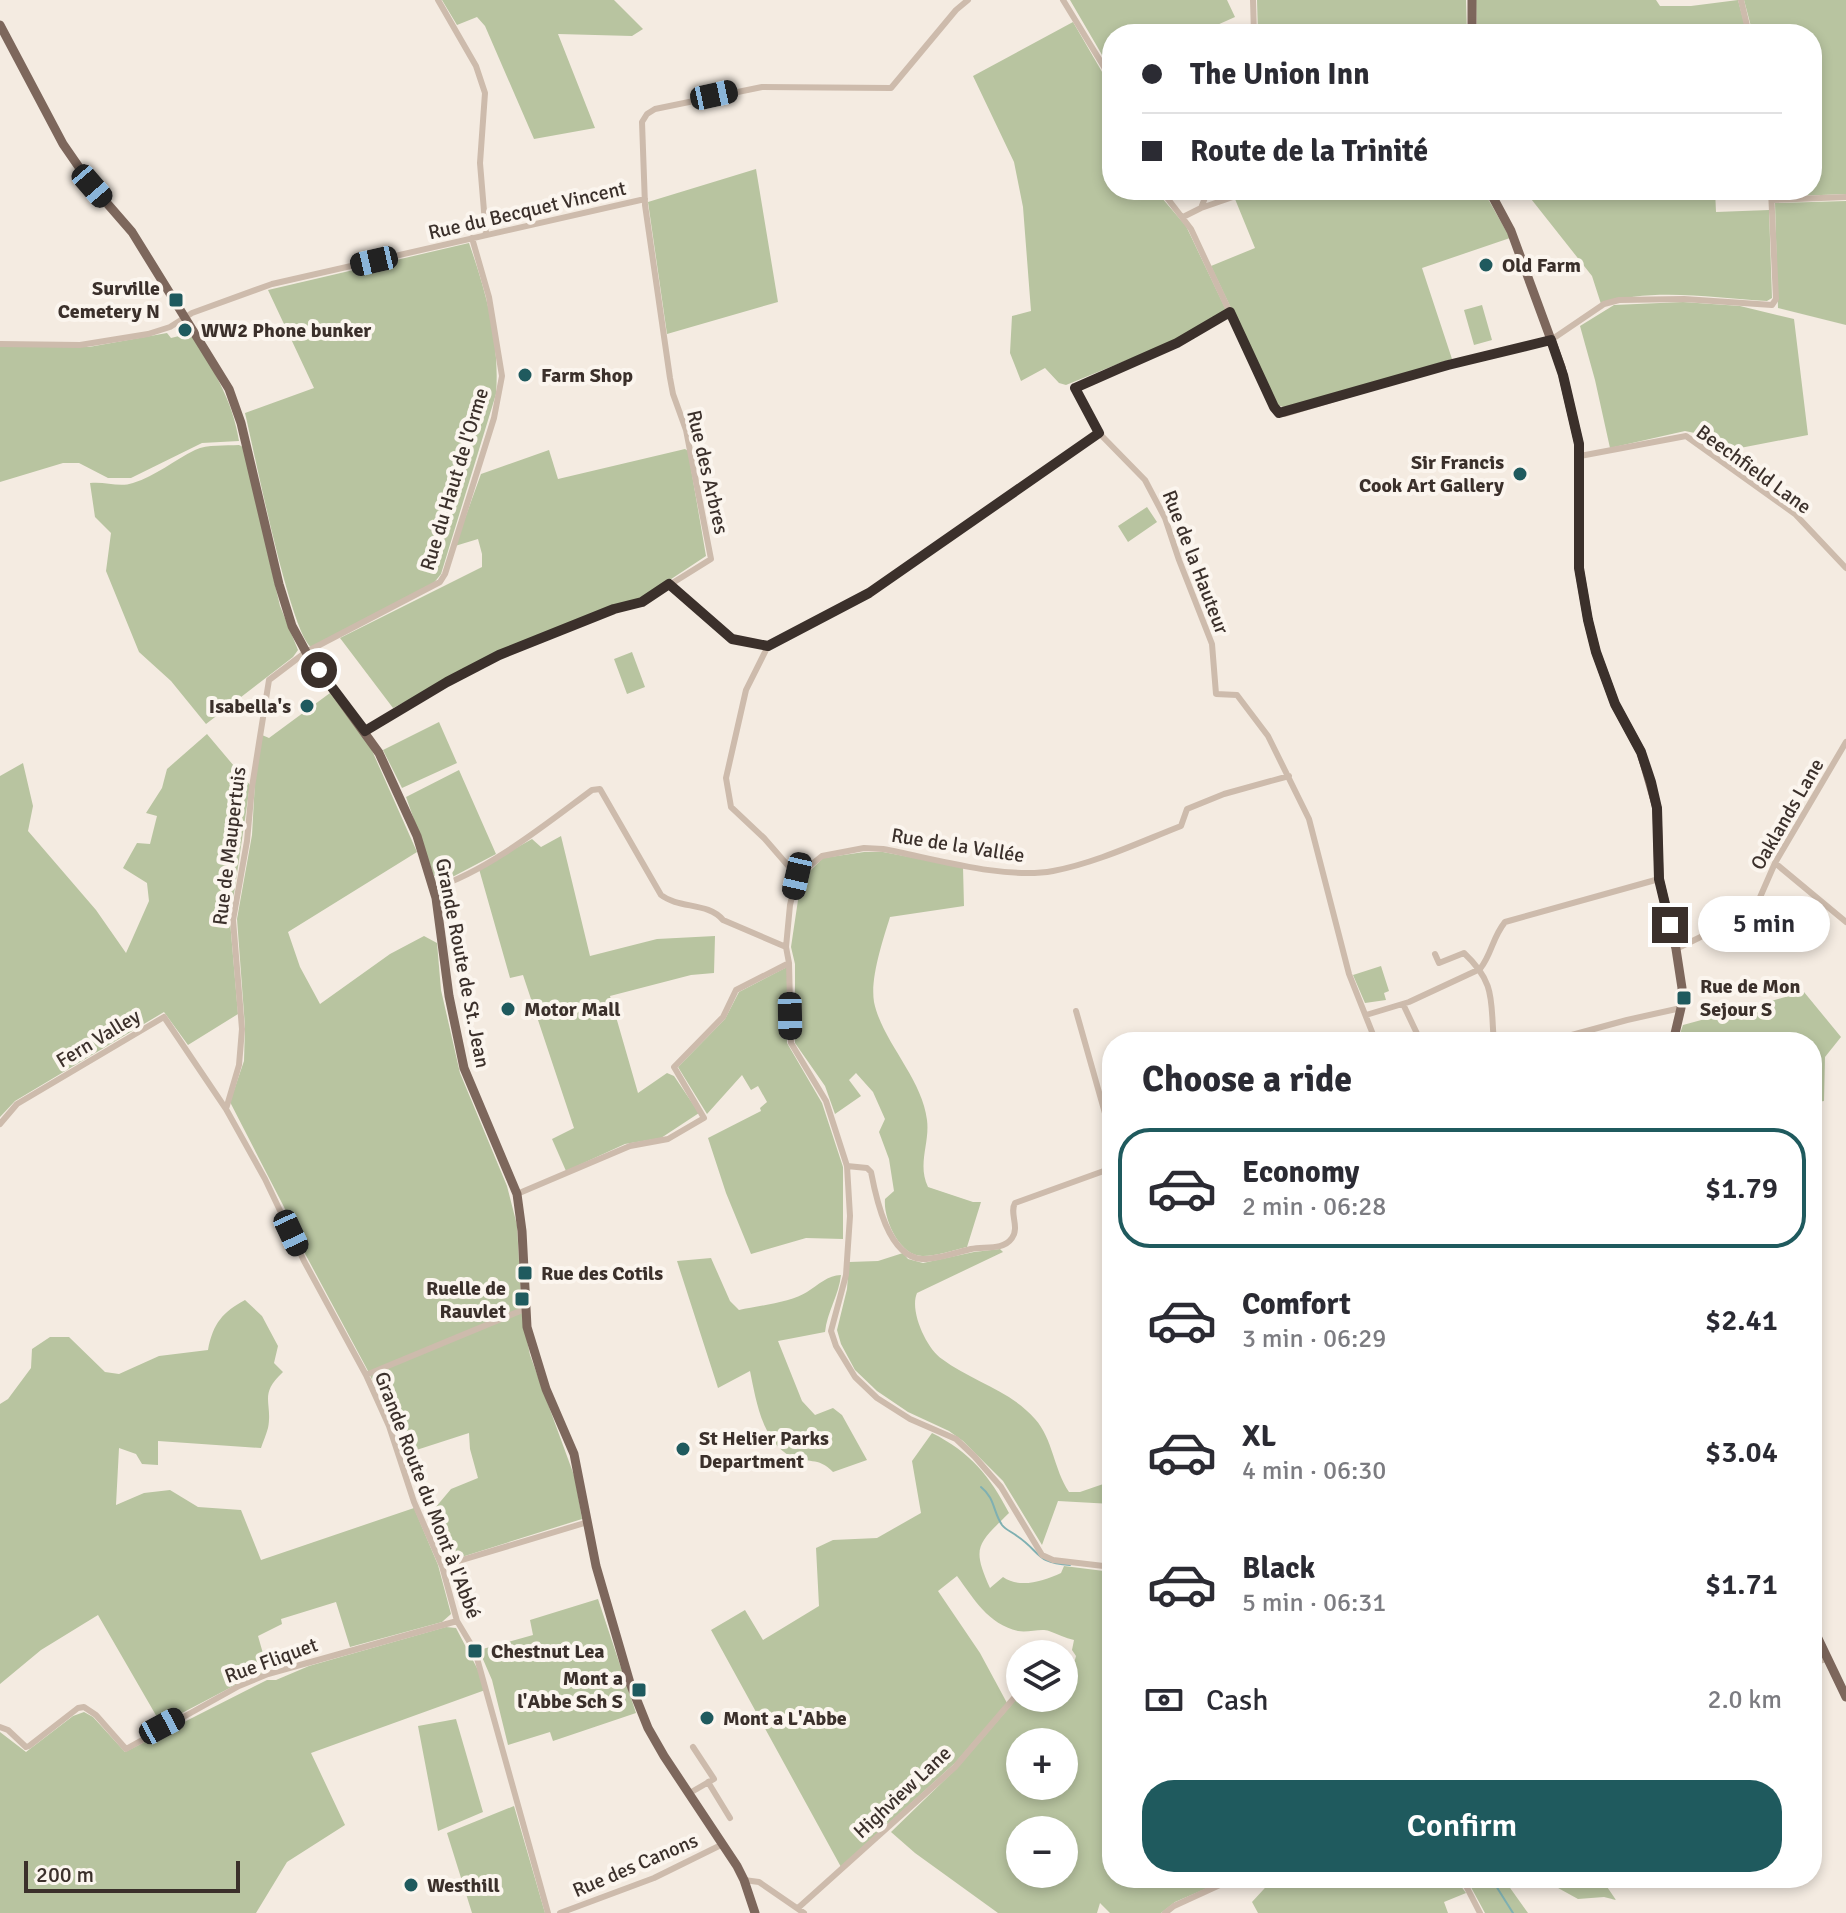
<!DOCTYPE html>
<html lang="en">
<head>
<meta charset="utf-8">
<style>
  :root { --surface:#fff; --page:#f7f7f7; --text:#2b2b33; --muted:#7c7c81; --line:#e1e1e2; --accent:#1f5a5e }
  body { margin:0; font-family:Signika,sans-serif; background:var(--page); color:var(--text); height:100vh; display:flex; flex-direction:column; font-size:30px; white-space:nowrap }
  * { box-sizing:border-box; margin:0 }
  p { font-size:26px; color:var(--muted) }
  .icon { flex:none; width:44px; height:44px; fill:none; stroke:currentColor; stroke-width:2; stroke-linecap:round; stroke-linejoin:round }
  .map { position:relative; flex:1; overflow:hidden }
  .sheet { position:absolute; left:1102px; top:1032px; width:720px; height:856px; display:flex; flex-direction:column; background:var(--surface); border-radius:32px; box-shadow:0 4px 12px #0003 }
  .sheet>* { flex:none }
  .guide { position:absolute; left:1102px; top:24px; width:720px; height:176px; border-radius:32px; box-shadow:0 4px 12px #0003; display:grid; align-content:center; height:176px; padding:0 40px; background:var(--surface) }
  .controls { position:absolute; left:1006px; top:1640px; display:grid; gap:16px }
  .controls a { display:grid; place-items:center; width:72px; height:72px; border-radius:50%; background:var(--surface); box-shadow:0 4px 12px #0003; font-size:40px }
  .scale { position:absolute; left:24px; bottom:20px; width:216px; box-sizing:border-box; padding-left:8px; border:4px solid #3b302b; border-top:0; font-size:22px; line-height:28px; white-space:nowrap; color:#3b302b; -webkit-text-stroke:6px #fbf5ee; paint-order:stroke }
  .end { position:absolute; width:36px; height:36px; margin:-18px; border:10px solid #3b302b; background:#fff; box-shadow:0 0 0 4px #fff }
  .from { border-radius:50% }
  .bubble { position:absolute; height:56px; border-radius:28px; background:var(--surface); box-shadow:0 4px 12px #0003; font-size:26px; font-weight:600; line-height:56px; text-align:center }
  .car { position:absolute; width:24px; height:48px; margin:-24px -12px; border-radius:10px; box-shadow:0 0 6px 2px #0007; background:linear-gradient(#222 24%,#8ab4d8 0 40%,#222 0 76%,#8ab4d8 0 86%,#222 0) }
  .guide b { display:flex; align-items:center; gap:28px; height:76px; font-size:30px }
  .guide b+b { border-top:2px solid var(--line) }
  .guide i { width:20px; height:20px; background:var(--text) }
  ul { padding:0; list-style:none }
  li { display:flex; align-items:center; gap:24px; height:120px; margin:0 16px 12px; padding:0 24px; border:4px solid transparent; border-radius:32px }
  li div { flex:1 }
  li b { display:block; font-size:30px }
  li em { font-style:normal; font-weight:600 }
  li.selected { border-color:var(--accent) }
  li>.icon { width:72px; height:72px; stroke-width:1.5 }
  h2 { padding:0 40px; font-size:36px; line-height:96px }
  .pay { display:flex; align-items:center; gap:20px; height:88px; padding:0 40px; font-size:30px }
  .pay p { margin-inline-start:auto }
  .button { display:flex; gap:16px; margin-top:auto; padding:16px 40px }
  .button a { flex:1; height:92px; border-radius:32px; background:var(--accent); color:#fff; font-size:32px; font-weight:600; line-height:92px; text-align:center }
  .map>svg:first-child { display:block }
</style>
</head>
<body>
<div class="map">
<svg width="1846" height="1913" viewBox="0 0 1846 1913">
  <rect width="100%" height="100%" fill="#f4ebe1"/>
  <path fill="#b8c4a0" fill-rule="evenodd" d="M442 0H614L643 29 632 36 558 34 595 128 534 139 485 26 477 17 457 25Z
    M1070 0H1227L1235 17 1197 34H1112V72Z
    M1257 0H1466L1467 34H1258Z
    M1476 0H1656L1660 6H1691L1738 0 1747 34H1477Z
    M1744 0H1846V194L1775 197 1774 190H1812V34H1753Z
    M1073 22 1112 89V190H1155L1186 226 1226 310 1174 341 1066 385 1059 383 1045 368 1021 381 1010 353 1012 316 1031 311 1023 207 1014 162 973 76Z
    M756 169 778 302 667 334 648 202Z
    M1263 190H1483L1510 238 1422 268 1452 359 1289 409 1277 405 1211 266 1255 248 1235 199Z
    M1524 190H1715L1716 212 1769 210 1772 298 1767 301C1713 298 1652 287 1601 304L1592 276Z
    M1846 201V325L1778 308 1775 203Z
    M469 243C486 292 500 341 496 394L441 574 433 584 311 647C290 631 254 451 245 413L314 388 268 290Z
    M1683 302 1740 306 1794 319 1808 435 1740 448 1709 436 1685 431 1610 448 1595 380 1580 326 1614 305Z
    M1482 305 1492 340 1474 345 1464 310Z
    M167 333 171 338 191 333C213 370 232 398 239 441L202 443 131 478H108L79 463H63L0 482V347H89Z
    M239 445 243 447 280 606 298 650 293 657 206 724 171 681 139 652 106 571 111 533 95 517 90 483C105 481 119 488 133 483 156 476 174 460 195 450 208 444 225 446 239 445Z
    M685 449 688 451 706 556 641 599 614 606 510 647 393 708 340 638 482 567V554L478 539 455 546 481 474 549 450 558 479Z
    M1147 507 1157 522 1128 542 1118 526Z
    M632 652 645 687 627 694 614 659Z
    M330 693 370 746 417 852 288 932 300 967 320 1004 390 954 424 936 437 943 441 990 460 1073 507 1186 517 1225 522 1316 530 1355 575 1478 582 1519 449 1561 435 1508 451 1489 478 1478 470 1449 469 1433 404 1454 393 1424 367 1369 302 1248 284 1207 230 1102 244 1061 245 1027 237 919 252 835 255 781 262 735 269 738Z
    M439 722 457 763 402 788 383 750Z
    M207 734 250 785 230 921 238 1014 188 1045 164 1012 15 1101 0 1117V776L23 763 33 806 28 831 96 910 126 953 149 901 147 883 123 868 137 843 150 844 157 816 146 813 162 788 167 769Z
    M459 770 496 854 441 883 438 875 434 876 406 797Z
    M561 836 590 956 657 939 715 936 714 973 691 975 610 996 638 1093 667 1073 674 1076 699 1113 661 1138 625 1144 566 1171 552 1139 574 1128 523 975 510 978 479 869 532 839 541 847Z
    M864 852H883L963 867 964 906 890 917C883 940 870 978 874 1002 882 1041 922 1078 927 1120 930 1143 917 1164 928 1187L973 1202H981L967 1247C953 1250 937 1256 923 1256 900 1257 883 1219 885 1199L894 1191 889 1159 879 1132 885 1119 873 1092 856 1073 849 1080 861 1096 835 1114 825 1086 795 1043V964L791 947 801 880 823 858Z
    M1381 966 1389 991 1384 993 1386 1000 1365 1003 1353 975Z
    M787 967V1043L822 1103 843 1167V1239L806 1238 751 1254 726 1193 708 1138 761 1111 760 1108 767 1102 758 1086 751 1090 742 1075 707 1114 678 1067 725 1019 739 992Z
    M1804 992 1841 1037 1825 1057 1824 1101 1812 1103V1042H1677L1683 1025Z
    M1000 1249 1003 1252 917 1293C909 1311 927 1349 942 1359 971 1381 1010 1390 1035 1419 1053 1439 1054 1470 1069 1492H1080L1112 1481V1504L1058 1501 1042 1545 1003 1481 963 1441 949 1431 908 1412 877 1391 855 1370 841 1344 837 1330 847 1289 849 1262 878 1261 903 1253 908 1259 923 1263 974 1252Z
    M711 1258 730 1301 739 1310C758 1306 792 1302 807 1292 818 1285 828 1275 841 1275 839 1295 827 1312 825 1332L778 1341 802 1401 815 1415 833 1408 842 1415 867 1460 833 1472C818 1456 807 1464 792 1457 762 1442 756 1400 750 1371L718 1388 677 1261Z
    M245 1300 262 1316 278 1346 274 1363 283 1372C258 1395 273 1402 268 1428 266 1435 263 1442 261 1448L158 1441V1465L142 1464 136 1454 119 1448 116 1505 144 1493 170 1490 198 1507 241 1510 261 1560 414 1508 438 1565 451 1614 442 1622 350 1647 336 1602 281 1619 282 1624 258 1636 268 1671 245 1680 161 1724 98 1615 41 1650 0 1684V1404L8 1399 31 1368 32 1349 50 1337H69L105 1372 119 1374 159 1356 208 1350C213 1323 223 1312 245 1300Z
    M932 1433C970 1452 990 1476 1009 1513 978 1544 971 1546 990 1588L1003 1577C1020 1589 1043 1581 1061 1573L1064 1566 1112 1572V1878L1228 1879 1175 1902 1161 1913H1110L1100 1903 1097 1913H998L915 1853 891 1832 958 1767 1020 1695V1698H1043L1047 1701 1050 1698H1064V1678L1073 1667 1076 1656 1072 1650 1074 1640C1065 1638 1058 1634 1049 1631 1041 1628 1028 1633 1018 1631 988 1624 974 1599 957 1576L938 1591 980 1653 1007 1703 956 1762 841 1867 711 1630 745 1610 763 1640 819 1606 816 1548 833 1540 877 1538 921 1513 912 1461ZM1020 1742H1064V1786H1020ZM1020 1830H1064V1874H1020Z
    M598 1599 636 1713 553 1741 550 1732 508 1745 492 1680 479 1650 533 1635 530 1620Z
    M446 1627 456 1628 488 1689 311 1753 345 1825 287 1862 256 1913H0V1732L26 1752 73 1716 84 1712 93 1717 125 1752 267 1680H276L309 1666Z
    M456 1719 483 1812 438 1831 418 1726Z
    M514 1806 545 1913H472L447 1833Z
    M1274 1878H1455L1466 1893 1444 1902 1448 1913H1258L1252 1902Z
    M1466 1878H1503L1528 1913H1485Z
    M1540 1878H1601L1616 1900 1604 1897 1578 1899Z"/>
  <g fill="none" stroke-linecap="round" stroke-linejoin="round">
    <path stroke="#7fb0b2" stroke-width="2" d="M981 1487C995 1498 993 1512 1002 1525 1006 1530 1012 1532 1017 1536 1041 1552 1035 1563 1070 1565
      M1104 1569 1112 1570
      M1491 1878 1513 1913"/>
    <path stroke="#cdbbac" stroke-width="6" d="M438 0 476 66 485 93 480 163 486 235
      M1063 0 1112 80
      M1253 0 1254 34
      M1741 0 1749 34
      M1161 190 1191 229 1274 407 1279 413 1285 414 1448 365 1551 340 1604 304 1619 300 1684 299 1772 305 1776 299 1771 190
      M1772 200 1846 197
      M1201 208 1208 190
      M1183 217 1201 208 1253 190
      M1230 312 1177 343 1075 388 1099 433 1145 480 1165 518 1179 560 1212 644 1216 694 1237 695 1268 736 1309 819 1349 974 1376 1042
      M0 344 80 345 148 334 170 327 192 313 272 284 645 199
      M1580 456 1686 436 1795 514 1846 568
      M669 584 732 639 768 646
      M365 731 447 682 499 655 614 609 642 602 711 559 686 430 673 394 670 378 645 205 642 122 647 114 655 109 762 87 891 88 956 10 968 0
      M1775 863 1846 922
      M797 876 790 905 786 947 789 963 791 1043 826 1101 847 1166 850 1216 846 1275 831 1331 836 1346 855 1377 877 1398 910 1419 956 1439 974 1456 1001 1487 1042 1555 1053 1560 1112 1567
      M797 876 764 838 731 807 726 778 746 690 768 646 869 593 1099 433
      M797 876 822 856 864 848 883 849C932 858 1005 880 1053 871 1096 863 1140 842 1181 826L1187 809 1224 794 1289 776
      M434 888C488 871 546 824 592 790L600 789 661 895C679 909 708 902 723 920L786 947
      M1676 949 1754 911 1775 863 1846 742
      M1435 954 1439 963 1464 953C1497 984 1490 1001 1494 1042
      M1403 1004 1421 1042
      M1076 1011 1112 1138
      M1366 1015 1409 1002 1480 969C1492 954 1492 938 1505 922L1659 879
      M1546 1042 1627 1020 1681 1008
      M226 1109 239 1065 242 1029 233 920 247 841 252 787 269 680 306 652 440 582 445 574 494 418 502 376 489 297 472 238
      M0 1124 17 1104 164 1017 226 1109 265 1179 304 1261 366 1375 389 1426 414 1502 442 1566 457 1621 475 1651 548 1913
      M847 1166 867 1168 871 1172C876 1198 888 1257 922 1259 935 1260 958 1252 971 1249 984 1246 1003 1251 1012 1238 1020 1227 1009 1213 1015 1203L1112 1168
      M517 1194 630 1146 668 1139 704 1118 674 1067 723 1017 736 990 789 963
      M366 1375 525 1309
      M442 1566 588 1522
      M1043 1654 1049 1645
      M1812 1663 1826 1659
      M0 1727 8 1730 26 1747 29 1746 78 1708 84 1707 96 1715 126 1749 239 1686 268 1674 457 1621
      M708 1782 730 1818
      M688 1794 714 1779 693 1747
      M1462 1878 1480 1913
      M744 1880 759 1882 804 1913
      M798 1908 955 1767 1020 1691
      M560 1913 654 1878 723 1844
      M1165 1913 1174 1906 1235 1878"/>
    <path stroke="#7d675c" stroke-width="9" d="M1472 0V34
      M0 25 63 144 92 186 132 232 229 389 241 423 279 584 292 626 306 652 379 753 417 836 436 898 449 996 464 1068 517 1194 522 1231 527 1327 546 1389 574 1454 596 1566 630 1683 648 1728 664 1756 737 1866 744 1880 755 1913
      M1489 190 1511 231 1561 367 1579 444V568L1588 620 1596 652 1615 704 1641 752 1657 808 1659 879 1676 949 1682 988 1681 1008 1673 1042
      M1812 1626 1846 1697"/>
  </g>
  <g fill="none" stroke-linecap="round" stroke-linejoin="round">
    <path stroke="#3b302b" stroke-width="10" d="M319 670 365 731 447 682 499 655 614 609 642 602 669 584 732 639 768 646 869 593 1099 433 1075 388 1177 343 1230 312 1274 407 1279 413 1448 365 1551 340 1563 375 1579 444V568L1588 620 1596 652 1615 704 1641 752 1651 782 1657 808 1659 879 1670 925"/>
  </g>
  <g fill="#1f5a5e" stroke="#fbf5ee" stroke-width="3">
    <circle cx="1486" cy="265" r="8"/>
    <rect x="168" y="292" width="16" height="16" rx="4"/>
    <circle cx="185" cy="330" r="8"/>
    <circle cx="525" cy="375" r="8"/>
    <circle cx="1520" cy="474" r="8"/>
    <circle cx="307" cy="706" r="8"/>
    <rect x="1676" y="990" width="16" height="16" rx="4"/>
    <circle cx="508" cy="1009" r="8"/>
    <rect x="517" y="1265" width="16" height="16" rx="4"/>
    <rect x="514" y="1291" width="16" height="16" rx="4"/>
    <circle cx="683" cy="1449" r="8"/>
    <rect x="467" y="1643" width="16" height="16" rx="4"/>
    <rect x="631" y="1682" width="16" height="16" rx="4"/>
    <circle cx="707" cy="1718" r="8"/>
    <circle cx="411" cy="1885" r="8"/>
  </g>
  <g text-anchor="middle" stroke-width="8" stroke-linejoin="round" paint-order="stroke">
    <g font-size="20" fill="#3b302b" stroke="#fbf5ee">
      <text transform="translate(527 210) rotate(-13)" y="7">Rue du Becquet Vincent</text>
      <text transform="translate(1754 469) rotate(36)" y="7">Beechfield Lane</text>
      <text transform="translate(708 472) rotate(77)" y="7">Rue des Arbres</text>
      <text transform="translate(454 479) rotate(-73)" y="7">Rue du Haut de l'Orme</text>
      <text transform="translate(1196 562) rotate(69)" y="7">Rue de la Hauteur</text>
      <text transform="translate(1787 814) rotate(-60)" y="7">Oaklands Lane</text>
      <text transform="translate(958 845) rotate(9)" y="7">Rue de la Vallée</text>
      <text transform="translate(229 846) rotate(-83)" y="7">Rue de Maupertuis</text>
      <text transform="translate(463 963) rotate(79)" y="7">Grande Route de St. Jean</text>
      <text transform="translate(98 1038) rotate(-31)" y="7">Fern Valley</text>
      <text transform="translate(428 1495) rotate(69)" y="7">Grande Route du Mont à l'Abbé</text>
      <text transform="translate(271 1660) rotate(-20)" y="7">Rue Fliquet</text>
      <text transform="translate(902 1792) rotate(-43)" y="7">Highview Lane</text>
      <text transform="translate(635 1865) rotate(-23)" y="7">Rue des Canons</text>
    </g>
    <g font-size="20" font-weight="bold" fill="#3b302b" stroke="#fbf5ee" text-anchor="start">
      <text x="1502" y="272">Old Farm</text>
      <text x="160" y="295" text-anchor="end">Surville<tspan x="160" dy="23">Cemetery N</tspan></text>
      <text x="201" y="337">WW2 Phone bunker</text>
      <text x="541" y="382">Farm Shop</text>
      <text x="1504" y="469" text-anchor="end">Sir Francis<tspan x="1504" dy="23">Cook Art Gallery</tspan></text>
      <text x="291" y="713" text-anchor="end">Isabella's</text>
      <text x="1700" y="993">Rue de Mon<tspan x="1700" dy="23">Sejour S</tspan></text>
      <text x="524" y="1016">Motor Mall</text>
      <text x="541" y="1280">Rue des Cotils</text>
      <text x="506" y="1295" text-anchor="end">Ruelle de<tspan x="506" dy="23">Rauvlet</tspan></text>
      <text x="699" y="1445">St Helier Parks<tspan x="699" dy="23">Department</tspan></text>
      <text x="491" y="1658">Chestnut Lea</text>
      <text x="623" y="1685" text-anchor="end">Mont a<tspan x="623" dy="23">l'Abbe Sch S</tspan></text>
      <text x="723" y="1725">Mont a L'Abbe</text>
      <text x="427" y="1892">Westhill</text>
    </g>
  </g>
</svg>
<div class="controls">
<a><svg class="icon" aria-label="layers" viewBox="0 0 24 24"><path d="M12 4l9 5-9 5-9-5zM3 14l9 5 9-5"/></svg></a>
<a>+</a>
<a>−</a>
</div>
<div class="scale">200 m</div>
<i class="end from" style="left:319px;top:670px"></i>
<i class="end" style="left:1670px;top:925px"></i>
<div class="bubble" style="left:1698px;top:896px;width:132px">5 min</div>
<i class="car" style="left:714px;top:95px;rotate:78deg"></i>
<i class="car" style="left:92px;top:186px;rotate:139deg"></i>
<i class="car" style="left:374px;top:261px;rotate:257deg"></i>
<i class="car" style="left:797px;top:876px;rotate:193deg"></i>
<i class="car" style="left:790px;top:1016px;rotate:179deg"></i>
<i class="car" style="left:291px;top:1233px;rotate:155deg"></i>
<i class="car" style="left:162px;top:1726px;rotate:62deg"></i>
<div class="guide">
<b><i class="from"></i>The Union Inn</b>
<b><i></i>Route de la Trinité</b>
</div>
<section class="sheet">
<h2>Choose a ride</h2>
<ul>
<li class="selected"><svg class="icon" aria-label="car" viewBox="0 0 24 24"><path d="M5 17H2v-5l4-1 3-4h7l3 4 3 1v5h-3M9 17h6M6 11h13"/><circle cx="7" cy="17" r="2"/><circle cx="17" cy="17" r="2"/></svg><div><b>Economy</b><p>2 min · 06:28</p></div><em>$1.79</em></li>
<li><svg class="icon" aria-label="car" viewBox="0 0 24 24"><path d="M5 17H2v-5l4-1 3-4h7l3 4 3 1v5h-3M9 17h6M6 11h13"/><circle cx="7" cy="17" r="2"/><circle cx="17" cy="17" r="2"/></svg><div><b>Comfort</b><p>3 min · 06:29</p></div><em>$2.41</em></li>
<li><svg class="icon" aria-label="car" viewBox="0 0 24 24"><path d="M5 17H2v-5l4-1 3-4h7l3 4 3 1v5h-3M9 17h6M6 11h13"/><circle cx="7" cy="17" r="2"/><circle cx="17" cy="17" r="2"/></svg><div><b>XL</b><p>4 min · 06:30</p></div><em>$3.04</em></li>
<li><svg class="icon" aria-label="car" viewBox="0 0 24 24"><path d="M5 17H2v-5l4-1 3-4h7l3 4 3 1v5h-3M9 17h6M6 11h13"/><circle cx="7" cy="17" r="2"/><circle cx="17" cy="17" r="2"/></svg><div><b>Black</b><p>5 min · 06:31</p></div><em>$1.71</em></li>
</ul>
<div class="pay"><svg class="icon" aria-label="cash" viewBox="0 0 24 24"><path d="M3 7h18v10H3z"/><circle cx="12" cy="12" r="2"/></svg>Cash<p>2.0 km</p></div>
<div class="button"><a>Confirm</a></div>
</section>
</div>
</body>
</html>
